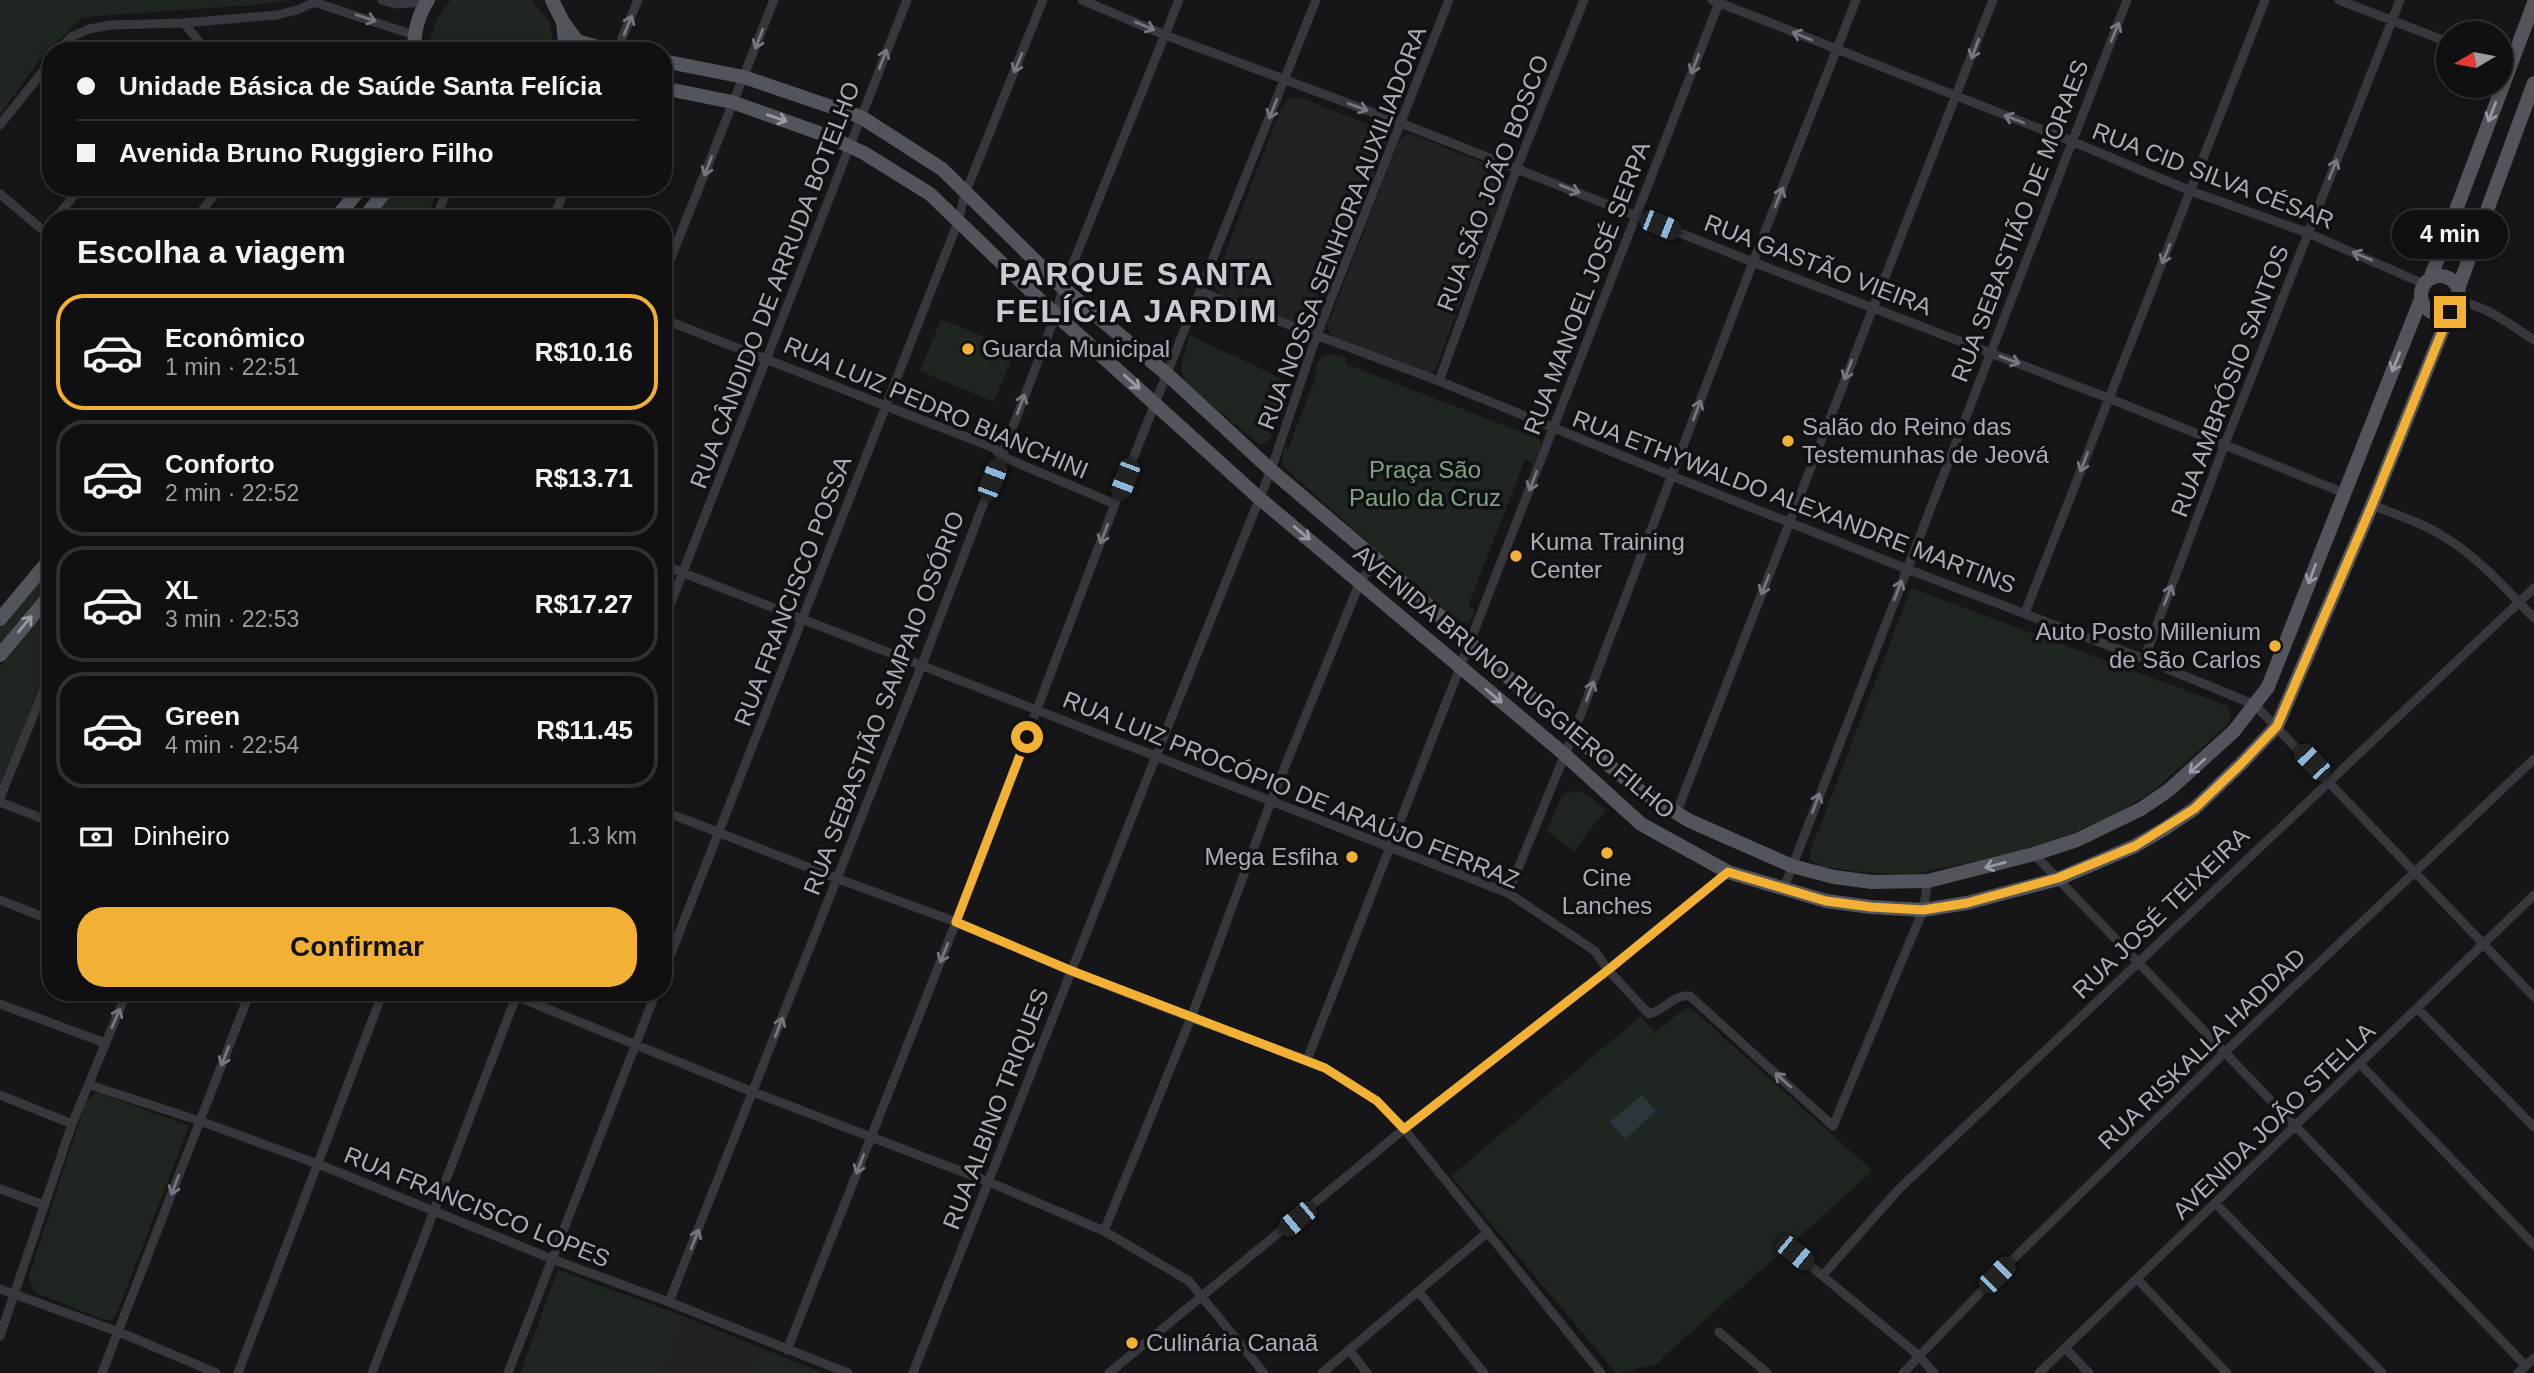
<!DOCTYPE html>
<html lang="pt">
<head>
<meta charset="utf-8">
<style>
  :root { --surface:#101012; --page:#19191b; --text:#f1f3f6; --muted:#9c9d9f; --line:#303032; --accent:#f2b134 }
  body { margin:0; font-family:Helvetica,sans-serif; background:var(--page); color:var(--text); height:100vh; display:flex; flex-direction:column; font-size:26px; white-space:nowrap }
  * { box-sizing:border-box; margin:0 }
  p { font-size:23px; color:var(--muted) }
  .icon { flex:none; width:38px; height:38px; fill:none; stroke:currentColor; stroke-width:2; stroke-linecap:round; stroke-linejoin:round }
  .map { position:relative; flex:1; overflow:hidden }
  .sheet { position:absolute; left:42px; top:210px; width:630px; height:791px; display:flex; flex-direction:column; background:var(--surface); border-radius:28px; box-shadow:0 4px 10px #0003,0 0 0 2px var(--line) }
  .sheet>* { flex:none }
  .top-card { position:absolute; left:42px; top:42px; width:630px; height:154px; border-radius:28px; box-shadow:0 4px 10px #0003,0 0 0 2px var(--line); display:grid; align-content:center; height:154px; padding:0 35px; background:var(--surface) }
  .needle { width:46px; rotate:260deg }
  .fabs { position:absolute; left:2436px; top:21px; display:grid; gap:14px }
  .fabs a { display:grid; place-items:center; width:77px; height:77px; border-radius:50%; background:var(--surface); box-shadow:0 4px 10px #0003,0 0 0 2px var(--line); font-size:35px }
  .end { position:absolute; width:32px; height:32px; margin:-16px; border:9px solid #f2b134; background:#111; box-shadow:0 0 0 4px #111 }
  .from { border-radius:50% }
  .bubble { position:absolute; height:49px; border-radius:24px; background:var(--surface); box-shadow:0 4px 10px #0003,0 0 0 2px var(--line); font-size:23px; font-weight:800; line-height:49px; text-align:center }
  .car { position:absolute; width:21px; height:42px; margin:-21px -10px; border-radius:9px; box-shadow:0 0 5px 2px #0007; background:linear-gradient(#222 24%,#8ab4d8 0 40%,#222 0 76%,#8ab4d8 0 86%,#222 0) }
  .top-card b { display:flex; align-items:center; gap:24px; height:66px; font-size:26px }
  .top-card b+b { border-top:2px solid var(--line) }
  .top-card i { width:18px; height:18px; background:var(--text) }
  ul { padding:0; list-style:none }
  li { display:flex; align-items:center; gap:21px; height:116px; margin:0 14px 10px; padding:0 21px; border:4px solid var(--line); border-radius:28px }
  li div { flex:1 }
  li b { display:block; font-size:26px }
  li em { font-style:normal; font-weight:800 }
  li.active { border-color:var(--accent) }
  li>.icon { width:63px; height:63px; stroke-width:1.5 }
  h2 { padding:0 35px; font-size:32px; line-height:84px }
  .pay { display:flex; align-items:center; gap:18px; height:77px; padding:0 35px; font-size:26px }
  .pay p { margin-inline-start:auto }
  .cta { display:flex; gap:14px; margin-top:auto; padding:14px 35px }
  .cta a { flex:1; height:80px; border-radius:28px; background:var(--accent); color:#111; font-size:28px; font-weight:800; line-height:80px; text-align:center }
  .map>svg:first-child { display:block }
</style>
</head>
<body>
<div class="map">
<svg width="2534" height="1373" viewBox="0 0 2534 1373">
  <rect width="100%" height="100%" fill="#161618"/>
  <path fill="#222225" d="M1291 97 1301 98 1383 130 1387 142 1314 321 1303 326 1222 295 1215 288 1214 282 1281 108Z
    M1411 134 1503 171 1508 178 1435 370 1429 374 1332 336 1327 327 1397 145 1402 137Z
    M683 1316 761 1348 751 1373H660Z"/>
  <path fill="#1e261f" d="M0 0H293L254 5 83 17 44 54 0 115Z
    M451 0H532L550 23 554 51H429C431 29 437 16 451 0Z
    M397 187H439L426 219H371Z
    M941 319 1015 350 994 402 920 371Z
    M1190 335 1290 383 1269 431 1273 435 1266 443 1259 444 1186 384C1177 367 1185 351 1190 335Z
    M1330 354 1345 358 1346 364 1529 435V429L1538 434 1541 445 1534 463 1525 460 1468 606 1476 610 1468 623 1457 622 1285 468 1282 461 1284 449 1289 447 1317 373 1314 369 1321 358Z
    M51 564V587L0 648V624Z
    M1911 588 2228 706 2231 715 2228 724 2152 792 2116 814 2070 834 2022 851 1913 874 1859 872 1821 866 1812 861 1809 855Z
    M51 610V656L0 790V666L44 613Z
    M1576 790 1590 796 1605 810 1574 852 1547 831 1562 795Z
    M1691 1008 1873 1171 1663 1357 1659 1364 1616 1373 1451 1176 1641 1016 1655 1033 1684 1009Z
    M99 1093 189 1126 117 1313 112 1319 105 1320 36 1293 30 1282 29 1275 85 1104 94 1094Z
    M558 1270 683 1316 660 1373H520Z
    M761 1348 824 1373H751Z"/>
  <path fill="#2c353c" d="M1642 1095 1656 1111 1625 1139 1610 1122Z"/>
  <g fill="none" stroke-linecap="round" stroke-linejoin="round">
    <path stroke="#37383d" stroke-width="9" d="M382 0 396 4 426 2
      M1082 0 1165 35 1401 123 1753 262 2108 398 2344 493
      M1712 0 2071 141 2191 191 2308 233 2424 284
      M2339 0 2448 42
      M317 3 414 35
      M184 23 207 51
      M59 51 71 37 89 29 110 25 184 23 277 15 297 10 319 0
      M621 51 622 38 638 0
      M0 125 51 61
      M0 194 51 237
      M55 219 81 187
      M195 219 221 187
      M436 219 448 187
      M553 219 566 187
      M663 278 774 0
      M1201 292 1439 381 1672 476 1907 569 2144 659 2255 705 2534 997
      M2457 302C2481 302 2514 327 2534 340
      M663 319 994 448 1001 456 1115 504
      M1439 381 1517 168 1584 0
      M2372 505C2397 515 2423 523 2446 538 2479 558 2507 590 2534 618
      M663 565 1508 893 1595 951 1608 970 1649 1014C1665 1010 1673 994 1690 996L1833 1126 1923 910 1928 881
      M2025 613 2265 0
      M663 623 907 0
      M2144 659 2225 444 2400 0
      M0 798 51 672
      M0 802 51 822
      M663 811 836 878 956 922 1071 971 1191 1018 1307 1060 1325 1068 1377 1101 1404 1129 1601 1373
      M1676 814 1993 0
      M2034 854 2526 1366
      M1784 888 2127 0
      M1508 893 1573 735 1753 262 1856 0
      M0 900 51 920
      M663 974 958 222 965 194 1043 0
      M505 992 753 1092 989 1182 1104 1231 1189 1281 1264 1373
      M0 1004 105 1043
      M2418 1009 2534 1127
      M1307 1060 1720 0
      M2360 1064 2534 1245
      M90 1085 200 1121 318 1164 552 1259 669 1302 848 1373
      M0 1095 72 1124
      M0 1189 44 1205
      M2215 1203 2382 1373
      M1104 1231 1191 1018 1271 801 1360 582 1376 559
      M1795 1253 1918 1355 1934 1373
      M1823 1275 1898 1190 2534 588
      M2138 1280 2227 1373
      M0 1289 119 1332 216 1373
      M1419 1292 1484 1373
      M669 1302 921 667 1056 314 1063 288 1179 0
      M1719 1332 1767 1373
      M0 1336 72 1124 127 992
      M2065 1348 2089 1373
      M787 1350 956 922 1115 504 1316 0
      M1350 1351 1367 1373
      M102 1373 250 992
      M238 1373 383 992
      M372 1373 517 994
      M508 1373 656 992
      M913 1373 1156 756 1271 470 1316 337 1449 0
      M1109 1373 1404 1129 1608 970 1728 872
      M1322 1373 1488 1232
      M1903 1373 1997 1275 2225 1052 2534 759
      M2039 1373 2534 895
      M2518 1373 2534 1358"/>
    <path stroke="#53555c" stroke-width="14" d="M552 0 563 22 566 51
      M563 22 577 41 611 51
      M414 51C414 32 417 16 428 0
      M663 61 744 77 861 117 942 169 1063 288 1168 375 1271 470 1376 559 1573 735 1640 791 1690 821 1792 866 1834 877 1872 882 1928 881 2034 854 2077 840 2141 809 2169 790 2234 731 2268 687 2421 299
      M663 88 732 102 825 135 864 153 930 194 1041 301 1259 498 1564 754 1641 824 1728 872 1826 901 1871 907 1923 910 1967 903 2058 879 2135 846 2164 829 2194 809 2240 765 2277 726 2372 505 2450 312
      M335 219 362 187
      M363 219 389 187
      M2421 295a19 19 0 1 1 38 0a19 19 0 1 1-38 0Z
      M2430 279 2534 3
      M2458 289 2534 83
      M0 619 51 558
      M0 655 51 594"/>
  </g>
  <defs><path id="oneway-shaft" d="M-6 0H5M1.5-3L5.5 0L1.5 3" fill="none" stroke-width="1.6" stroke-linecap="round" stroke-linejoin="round" transform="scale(1.75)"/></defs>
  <g stroke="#757881">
    <use href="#oneway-shaft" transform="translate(366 18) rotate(18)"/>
    <use href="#oneway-shaft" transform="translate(628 25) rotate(-68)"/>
    <use href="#oneway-shaft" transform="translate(1145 26) rotate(23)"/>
    <use href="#oneway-shaft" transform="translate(2115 32) rotate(-68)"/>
    <use href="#oneway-shaft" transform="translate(1802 36) rotate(-158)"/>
    <use href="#oneway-shaft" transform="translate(759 39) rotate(111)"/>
    <use href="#oneway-shaft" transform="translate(1975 49) rotate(111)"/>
    <use href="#oneway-shaft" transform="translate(883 59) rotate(-69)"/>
    <use href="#oneway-shaft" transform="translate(1018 63) rotate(112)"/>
    <use href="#oneway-shaft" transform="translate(1695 64) rotate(111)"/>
    <use href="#oneway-shaft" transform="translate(1358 107) rotate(20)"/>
    <use href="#oneway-shaft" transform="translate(1273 109) rotate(112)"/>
    <use href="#oneway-shaft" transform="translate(2014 119) rotate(-159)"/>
    <use href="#oneway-shaft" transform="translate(708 166) rotate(111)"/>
    <use href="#oneway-shaft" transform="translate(2333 169) rotate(-68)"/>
    <use href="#oneway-shaft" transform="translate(1570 189) rotate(22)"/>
    <use href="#oneway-shaft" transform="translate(1779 197) rotate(-68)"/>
    <use href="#oneway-shaft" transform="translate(2166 254) rotate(112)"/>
    <use href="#oneway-shaft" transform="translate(2362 256) rotate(-157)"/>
    <use href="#oneway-shaft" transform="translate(2010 360) rotate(21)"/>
    <use href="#oneway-shaft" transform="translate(1848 370) rotate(111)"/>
    <use href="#oneway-shaft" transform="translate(1021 404) rotate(-69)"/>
    <use href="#oneway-shaft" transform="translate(1697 410) rotate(-69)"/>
    <use href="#oneway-shaft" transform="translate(2084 462) rotate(111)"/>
    <use href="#oneway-shaft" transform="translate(1533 481) rotate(111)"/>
    <use href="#oneway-shaft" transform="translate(1104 534) rotate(111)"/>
    <use href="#oneway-shaft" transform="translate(1765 585) rotate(112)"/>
    <use href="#oneway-shaft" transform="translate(1898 590) rotate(-69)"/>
    <use href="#oneway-shaft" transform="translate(2168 595) rotate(-69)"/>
    <use href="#oneway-shaft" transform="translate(1590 691) rotate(-69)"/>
    <use href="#oneway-shaft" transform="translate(1816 803) rotate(-69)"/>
    <use href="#oneway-shaft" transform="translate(944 953) rotate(112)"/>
    <use href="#oneway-shaft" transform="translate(116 1018) rotate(-67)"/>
    <use href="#oneway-shaft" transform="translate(779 1027) rotate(-69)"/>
    <use href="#oneway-shaft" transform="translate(225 1056) rotate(111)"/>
    <use href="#oneway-shaft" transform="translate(1783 1080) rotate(-138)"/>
    <use href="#oneway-shaft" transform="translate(860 1164) rotate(111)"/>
    <use href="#oneway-shaft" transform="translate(175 1185) rotate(111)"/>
    <use href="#oneway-shaft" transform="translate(695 1239) rotate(-68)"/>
  </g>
  <g stroke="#979ba6">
    <use href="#oneway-shaft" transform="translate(2492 112) rotate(111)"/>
    <use href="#oneway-shaft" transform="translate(777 118) rotate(19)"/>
    <use href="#oneway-shaft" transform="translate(2396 362) rotate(112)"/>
    <use href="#oneway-shaft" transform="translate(1132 382) rotate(42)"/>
    <use href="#oneway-shaft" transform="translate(1302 533) rotate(40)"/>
    <use href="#oneway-shaft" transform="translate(2312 574) rotate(111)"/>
    <use href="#oneway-shaft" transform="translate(25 624) rotate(-50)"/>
    <use href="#oneway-shaft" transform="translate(1494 696) rotate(40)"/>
    <use href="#oneway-shaft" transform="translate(2197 766) rotate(138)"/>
    <use href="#oneway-shaft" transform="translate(1995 865) rotate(165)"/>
  </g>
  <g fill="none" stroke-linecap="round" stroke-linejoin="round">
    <path stroke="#f2b134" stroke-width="9" d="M1027 737 956 922 1072 971 1325 1068 1377 1101 1404 1129 1608 970 1728 872 1826 901 1871 907 1923 910 1967 903 2058 878 2135 846 2194 809 2240 765 2277 726 2372 505 2450 312"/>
  </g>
  <g fill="#f2b134" stroke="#111113" stroke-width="2.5">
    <circle cx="968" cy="349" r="7"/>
    <circle cx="1788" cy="441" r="7"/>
    <circle cx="1516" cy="556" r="7"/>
    <circle cx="2275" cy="646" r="7"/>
    <circle cx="1607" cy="853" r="7"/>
    <circle cx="1352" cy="857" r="7"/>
    <circle cx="1132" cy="1343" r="7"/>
  </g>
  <g text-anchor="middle" stroke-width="7" stroke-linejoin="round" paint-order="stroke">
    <g font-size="24" fill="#a8adb8" stroke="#111113">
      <text transform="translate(2213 176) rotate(21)" y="8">RUA CID SILVA CÉSAR</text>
      <text transform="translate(1493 183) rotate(-69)" y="8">RUA SÃO JOÃO BOSCO</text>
      <text transform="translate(2020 221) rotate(-69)" y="8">RUA SEBASTIÃO DE MORAES</text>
      <text transform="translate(1342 228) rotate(-69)" y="8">RUA NOSSA SENHORA AUXILIADORA</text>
      <text transform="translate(1818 265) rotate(21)" y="8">RUA GASTÃO VIEIRA</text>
      <text transform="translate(775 285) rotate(-69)" y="8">RUA CÂNDIDO DE ARRUDA BOTELHO</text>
      <text transform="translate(1587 288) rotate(-69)" y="8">RUA MANOEL JOSÉ SERPA</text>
      <text transform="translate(2230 381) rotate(-69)" y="8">RUA AMBRÓSIO SANTOS</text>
      <text transform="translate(936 408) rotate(23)" y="8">RUA LUIZ PEDRO BIANCHINI</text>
      <text transform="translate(1794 502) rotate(21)" y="8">RUA ETHYWALDO ALEXANDRE MARTINS</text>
      <text transform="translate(793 591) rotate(-69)" y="8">RUA FRANCISCO POSSA</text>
      <text transform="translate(1514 682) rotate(40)" y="8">AVENIDA BRUNO RUGGIERO FILHO</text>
      <text transform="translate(884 703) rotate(-69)" y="8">RUA SEBASTIÃO SAMPAIO OSÓRIO</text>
      <text transform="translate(1291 790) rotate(22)" y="8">RUA LUIZ PROCÓPIO DE ARAÚJO FERRAZ</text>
      <text transform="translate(2161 913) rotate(-44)" y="8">RUA JOSÉ TEIXEIRA</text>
      <text transform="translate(2202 1049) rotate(-44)" y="8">RUA RISKALLA HADDAD</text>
      <text transform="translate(996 1109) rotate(-69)" y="8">RUA ALBINO TRIQUES</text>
      <text transform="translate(2274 1121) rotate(-44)" y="8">AVENIDA JOÃO STELLA</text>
      <text transform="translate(477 1207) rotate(22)" y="8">RUA FRANCISCO LOPES</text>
    </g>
    <g font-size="24" fill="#a8adb8" stroke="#111113" text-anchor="start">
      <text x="982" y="357">Guarda Municipal</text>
      <text x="1802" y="435">Salão do Reino das<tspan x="1802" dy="28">Testemunhas de Jeová</tspan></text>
      <text x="1530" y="550">Kuma Training<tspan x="1530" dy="28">Center</tspan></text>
      <text x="2261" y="640" text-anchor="end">Auto Posto Millenium<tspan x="2261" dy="28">de São Carlos</tspan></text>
      <text x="1338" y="865" text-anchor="end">Mega Esfiha</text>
      <text x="1607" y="886" text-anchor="middle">Cine<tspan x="1607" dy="28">Lanches</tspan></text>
      <text x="1146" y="1351">Culinária Canaã</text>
    </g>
    <g font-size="24" fill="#7fa381" stroke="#111113">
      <text x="1425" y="478">Praça São<tspan x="1425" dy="28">Paulo da Cruz</tspan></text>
    </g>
    <g font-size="32" font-weight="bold" letter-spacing="2" fill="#c9ccd4" stroke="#111113">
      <text x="1137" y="285">PARQUE SANTA<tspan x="1137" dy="37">FELÍCIA JARDIM</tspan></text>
    </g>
  </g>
</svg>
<div class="fabs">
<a><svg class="needle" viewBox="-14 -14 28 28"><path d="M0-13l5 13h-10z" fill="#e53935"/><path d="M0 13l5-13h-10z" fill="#9c9d9f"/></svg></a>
</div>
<i class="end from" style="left:1027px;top:737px"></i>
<i class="end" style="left:2450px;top:312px"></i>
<div class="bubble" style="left:2392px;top:210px;width:116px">4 min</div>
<i class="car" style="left:1660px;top:225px;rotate:112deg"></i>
<i class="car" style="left:1125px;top:479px;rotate:201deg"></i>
<i class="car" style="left:992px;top:480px;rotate:21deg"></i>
<i class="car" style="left:2312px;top:762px;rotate:316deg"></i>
<i class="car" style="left:1297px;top:1219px;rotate:230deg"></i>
<i class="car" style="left:1795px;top:1253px;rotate:129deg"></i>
<i class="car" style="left:1997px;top:1275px;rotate:45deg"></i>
<div class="top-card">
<b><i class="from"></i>Unidade Básica de Saúde Santa Felícia</b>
<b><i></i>Avenida Bruno Ruggiero Filho</b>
</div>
<section class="sheet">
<h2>Escolha a viagem</h2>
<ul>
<li class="active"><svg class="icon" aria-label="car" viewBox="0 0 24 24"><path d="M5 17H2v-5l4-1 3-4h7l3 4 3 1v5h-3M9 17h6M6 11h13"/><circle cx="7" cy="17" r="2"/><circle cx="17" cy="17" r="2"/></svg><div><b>Econômico</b><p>1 min · 22:51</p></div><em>R$10.16</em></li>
<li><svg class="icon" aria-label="car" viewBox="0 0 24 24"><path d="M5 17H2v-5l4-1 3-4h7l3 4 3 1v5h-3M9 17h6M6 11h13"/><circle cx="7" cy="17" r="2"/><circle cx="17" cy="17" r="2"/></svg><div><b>Conforto</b><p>2 min · 22:52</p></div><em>R$13.71</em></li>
<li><svg class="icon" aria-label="car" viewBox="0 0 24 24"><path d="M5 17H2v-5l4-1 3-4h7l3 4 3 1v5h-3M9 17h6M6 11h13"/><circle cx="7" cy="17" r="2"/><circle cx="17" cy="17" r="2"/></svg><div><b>XL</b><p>3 min · 22:53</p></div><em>R$17.27</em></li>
<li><svg class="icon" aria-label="car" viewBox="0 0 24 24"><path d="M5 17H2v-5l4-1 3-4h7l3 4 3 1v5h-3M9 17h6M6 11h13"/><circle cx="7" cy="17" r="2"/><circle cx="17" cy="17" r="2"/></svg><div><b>Green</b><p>4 min · 22:54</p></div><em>R$11.45</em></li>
</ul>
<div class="pay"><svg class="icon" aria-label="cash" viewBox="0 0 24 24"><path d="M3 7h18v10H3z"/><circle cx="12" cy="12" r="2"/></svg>Dinheiro<p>1.3 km</p></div>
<div class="cta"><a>Confirmar</a></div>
</section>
</div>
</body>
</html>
